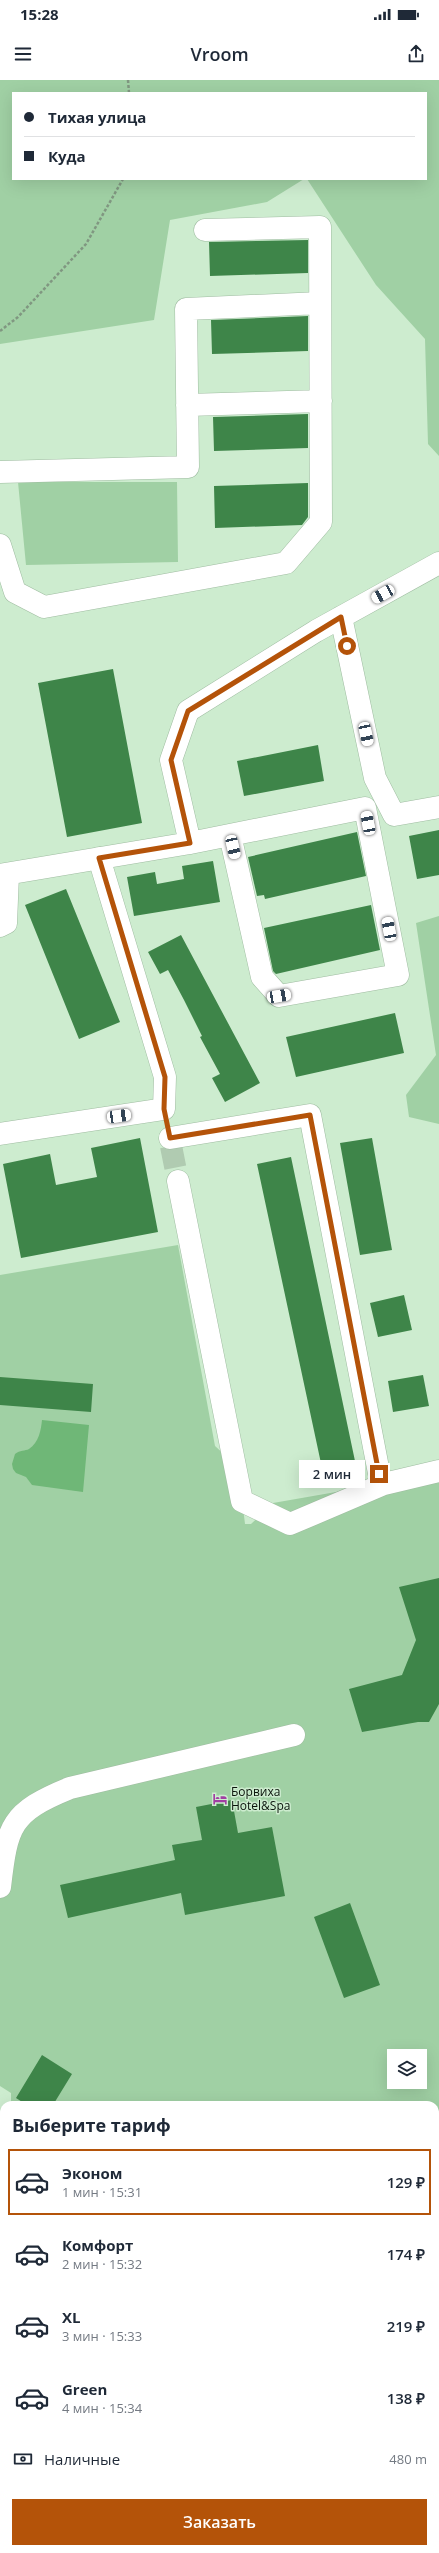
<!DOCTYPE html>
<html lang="ru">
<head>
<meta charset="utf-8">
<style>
  :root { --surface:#fff; --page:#f6f6f7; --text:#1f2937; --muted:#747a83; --line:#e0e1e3; --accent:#b45309 }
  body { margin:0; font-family:"Open Sans",sans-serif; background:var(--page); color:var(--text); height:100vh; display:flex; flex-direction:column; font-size:15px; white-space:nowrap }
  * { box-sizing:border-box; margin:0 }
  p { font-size:13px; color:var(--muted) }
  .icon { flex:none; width:22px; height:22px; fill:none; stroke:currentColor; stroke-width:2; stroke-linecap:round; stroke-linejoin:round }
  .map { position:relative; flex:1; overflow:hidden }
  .panel { position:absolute; left:0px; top:2021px; width:439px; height:452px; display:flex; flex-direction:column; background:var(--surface); border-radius:12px 12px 0 0; box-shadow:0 4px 16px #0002 }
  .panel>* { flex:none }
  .banner { position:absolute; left:12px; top:12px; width:415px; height:88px; border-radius:0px; box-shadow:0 4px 16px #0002; display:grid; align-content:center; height:88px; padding:0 12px; background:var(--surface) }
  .controls { position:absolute; left:387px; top:1969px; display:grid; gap:8px }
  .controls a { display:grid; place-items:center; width:40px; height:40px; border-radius:0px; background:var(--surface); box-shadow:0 4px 16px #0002; font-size:20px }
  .end { position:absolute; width:18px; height:18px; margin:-9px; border:5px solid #b45309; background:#fff; box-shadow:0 0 0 2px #fff }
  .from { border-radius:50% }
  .bubble { position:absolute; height:28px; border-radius:0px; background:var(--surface); box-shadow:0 4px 16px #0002; font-size:13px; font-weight:600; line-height:28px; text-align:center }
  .car { position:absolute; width:12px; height:24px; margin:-12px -6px; border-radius:5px; box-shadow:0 0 3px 1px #0007; background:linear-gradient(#fff 24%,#345 0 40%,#fff 0 76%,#345 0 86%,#fff 0) }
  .banner b { display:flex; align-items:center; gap:14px; height:38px; font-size:15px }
  .banner b+b { border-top:1px solid var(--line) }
  .banner i { width:10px; height:10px; background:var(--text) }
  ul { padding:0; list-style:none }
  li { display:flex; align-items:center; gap:12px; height:66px; margin:0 8px 6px; padding:0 4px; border:2px solid transparent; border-radius:0px }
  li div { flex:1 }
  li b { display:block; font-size:15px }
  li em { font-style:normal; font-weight:600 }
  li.selected { border-color:var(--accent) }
  li>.icon { width:36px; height:36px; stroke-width:1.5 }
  h2 { padding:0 12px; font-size:18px; line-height:48px }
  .pay { display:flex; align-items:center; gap:10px; height:44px; padding:0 12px; font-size:15px }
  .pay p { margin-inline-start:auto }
  .primary-button { display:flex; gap:8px; margin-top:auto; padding:8px 12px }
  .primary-button a { flex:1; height:46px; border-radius:0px; background:var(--accent); color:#fff; font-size:16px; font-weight:600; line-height:46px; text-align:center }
  .status { display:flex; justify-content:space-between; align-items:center; height:28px; padding:0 20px; background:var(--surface); direction:ltr }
  .status svg { height:11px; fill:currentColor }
  header { display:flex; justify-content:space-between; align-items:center; height:52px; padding:0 12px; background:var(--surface); font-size:18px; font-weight:600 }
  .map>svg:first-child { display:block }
</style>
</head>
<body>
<div class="status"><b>15:28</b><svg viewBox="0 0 49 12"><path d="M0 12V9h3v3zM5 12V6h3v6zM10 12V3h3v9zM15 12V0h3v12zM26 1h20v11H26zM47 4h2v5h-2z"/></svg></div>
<header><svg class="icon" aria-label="menu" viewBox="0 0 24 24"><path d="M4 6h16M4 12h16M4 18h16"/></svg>Vroom<svg class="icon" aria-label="share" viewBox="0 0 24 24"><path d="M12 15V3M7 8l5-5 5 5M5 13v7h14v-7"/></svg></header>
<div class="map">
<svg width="439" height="2473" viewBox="0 0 439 2473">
  <rect width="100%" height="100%" fill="#cdeccf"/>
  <path fill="#a0d0a4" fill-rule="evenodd" d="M0 0H439V376L428 364 425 259 376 205 307 99H426V13H13V99H304L267 122 170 140 154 240 0 264Z
    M18 402H177L178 482 26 485Z
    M439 836V1044L409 1037 406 1015 436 975 416 843Z
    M178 1165 215 1366 238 1387 245 1444H251L273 1423 439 1394V2300L435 2299V2025H11V2013L0 2006V1195ZM394 1976H420V2002H394Z
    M0 2138 4 2141V2469H410L412 2473H0Z
    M439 2322V2369C432 2360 432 2331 439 2322Z"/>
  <path fill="#6fb777" d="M42 1340 89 1345 83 1412 32 1405 26 1397 16 1393 13 1389 12 1384 15 1374C20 1370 25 1371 29 1369 39 1362 41 1350 42 1340Z"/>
  <path fill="#3e8549" d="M308 160V193L210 196 209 162Z
    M308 236V271L212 274 211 240Z
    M308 334V368L214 371 213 337Z
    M308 403V437L302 445 215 448 214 406Z
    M113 589 142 743 67 757 38 603Z
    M318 665 324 701 244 716 237 681Z
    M439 750V795L417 799 409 756Z
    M357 752 366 796 265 819 264 815 257 816 248 777Z
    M213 781 220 822 134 836 127 797 155 792 157 804 184 799 182 786Z
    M66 809 120 942 79 959 25 825Z
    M371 825 380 870 276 894 273 891 264 848Z
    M181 855 260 1003 225 1022 212 998 220 994 200 957 202 956 184 920 168 890 160 894 148 872Z
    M395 933 404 973 296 997 286 957Z
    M140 1058 158 1152 21 1178 3 1084 50 1074 56 1105 97 1097 91 1068Z
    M372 1058 392 1170 360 1175 340 1063Z
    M291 1077 355 1381 322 1388 257 1084Z
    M404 1215 412 1250 378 1257 370 1223Z
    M423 1295 429 1326 393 1332 388 1301Z
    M0 1297 93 1304 91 1332 0 1325Z
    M439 1498V1624L429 1642H418L362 1652 349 1609 402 1595 416 1560 399 1507Z
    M232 1720 238 1753 272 1747 285 1816 185 1835 181 1813 68 1838 60 1805 175 1780 172 1765 202 1760 196 1727Z
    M350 1823 380 1905 344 1918 314 1837Z
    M42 1975 72 1994 53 2025H27L16 2018Z"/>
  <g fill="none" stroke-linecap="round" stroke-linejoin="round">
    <path stroke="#b0cbb1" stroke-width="22" stroke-dasharray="22 11" stroke-linecap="butt" d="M171 1066 178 1101"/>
    <defs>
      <path id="minor" d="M187 325 321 321
        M0 392 188 387 186 229 320 223
        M0 465 15 512 44 527 286 483 321 442 320 147 205 150
        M341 537 375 698 394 735 439 727
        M190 763 171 680 188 631 316 551 439 483
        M0 795 190 763 365 728 398 895 279 916 262 897 230 755
        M0 846 6 843 8 794
        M0 1054 164 1029 165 997 99 778
        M170 1058 310 1035 379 1393
        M178 1101 242 1421 290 1444 384 1404 439 1391
        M0 1807C7 1745 11 1732 70 1708L294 1655
        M0 2063 4 2066
        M435 2412 439 2416"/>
    </defs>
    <use href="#minor" stroke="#9fbca1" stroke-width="23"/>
    <path stroke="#809781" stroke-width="2.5" stroke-dasharray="3 2" stroke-linecap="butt" d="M128 0 129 13
      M0 251 18 237 86 164 123 99"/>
    <use href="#minor" stroke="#fff" stroke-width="22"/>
  </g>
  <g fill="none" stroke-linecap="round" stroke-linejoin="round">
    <path stroke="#b45309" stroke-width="5" d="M347 566 341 537 188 631 171 680 190 763 99 778 165 997 164 1029 170 1058 310 1035 379 1394"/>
  </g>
  <defs>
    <symbol id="hotel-bare" viewBox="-9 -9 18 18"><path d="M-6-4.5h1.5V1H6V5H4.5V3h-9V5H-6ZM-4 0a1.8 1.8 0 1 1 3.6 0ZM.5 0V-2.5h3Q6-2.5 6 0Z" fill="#a13ea3" stroke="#cdeccf" stroke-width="2.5" paint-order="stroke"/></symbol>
  </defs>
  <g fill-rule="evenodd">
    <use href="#hotel-bare" x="210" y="1709" width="20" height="20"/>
  </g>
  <g text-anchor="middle" stroke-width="3" stroke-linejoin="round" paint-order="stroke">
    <g font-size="12" fill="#09130a" stroke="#cdeccf" text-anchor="start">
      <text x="231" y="1716">Борвиха<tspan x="231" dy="14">Hotel&amp;Spa</tspan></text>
    </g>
  </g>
</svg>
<div class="controls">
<a><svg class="icon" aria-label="layers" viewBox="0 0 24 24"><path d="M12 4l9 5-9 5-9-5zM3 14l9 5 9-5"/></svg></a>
</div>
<i class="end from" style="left:347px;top:566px"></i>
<i class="end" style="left:379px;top:1394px"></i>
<div class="bubble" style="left:299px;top:1380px;width:66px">2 мин</div>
<i class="car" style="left:383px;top:514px;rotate:241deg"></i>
<i class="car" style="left:366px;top:654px;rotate:168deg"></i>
<i class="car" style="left:368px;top:743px;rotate:349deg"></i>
<i class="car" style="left:233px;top:767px;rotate:167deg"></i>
<i class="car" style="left:389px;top:849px;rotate:349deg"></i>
<i class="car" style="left:279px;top:916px;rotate:80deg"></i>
<i class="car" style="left:119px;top:1036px;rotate:82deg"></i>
<div class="banner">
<b><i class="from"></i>Тихая улица</b>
<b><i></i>Куда</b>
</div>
<section class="panel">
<h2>Выберите тариф</h2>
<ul>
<li class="selected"><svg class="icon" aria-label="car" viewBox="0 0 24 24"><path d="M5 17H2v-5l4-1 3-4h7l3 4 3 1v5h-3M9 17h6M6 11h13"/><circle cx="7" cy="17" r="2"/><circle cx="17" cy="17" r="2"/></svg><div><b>Эконом</b><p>1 мин · 15:31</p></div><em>129 ₽</em></li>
<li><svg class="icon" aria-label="car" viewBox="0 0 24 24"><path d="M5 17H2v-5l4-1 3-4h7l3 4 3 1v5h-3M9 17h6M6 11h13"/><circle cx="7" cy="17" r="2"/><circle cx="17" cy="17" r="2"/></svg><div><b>Комфорт</b><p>2 мин · 15:32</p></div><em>174 ₽</em></li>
<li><svg class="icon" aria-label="car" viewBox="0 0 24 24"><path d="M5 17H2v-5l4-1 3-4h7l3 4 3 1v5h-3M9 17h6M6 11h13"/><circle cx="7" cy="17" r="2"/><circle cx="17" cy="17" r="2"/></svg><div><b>XL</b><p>3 мин · 15:33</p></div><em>219 ₽</em></li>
<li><svg class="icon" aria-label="car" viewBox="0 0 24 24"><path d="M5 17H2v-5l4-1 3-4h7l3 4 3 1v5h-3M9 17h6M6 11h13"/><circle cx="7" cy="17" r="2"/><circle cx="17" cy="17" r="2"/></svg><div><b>Green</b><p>4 мин · 15:34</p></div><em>138 ₽</em></li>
</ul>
<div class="pay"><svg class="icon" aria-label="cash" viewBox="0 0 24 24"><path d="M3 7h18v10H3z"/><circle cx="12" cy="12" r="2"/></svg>Наличные<p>480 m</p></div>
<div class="primary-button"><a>Заказать</a></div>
</section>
</div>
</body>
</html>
